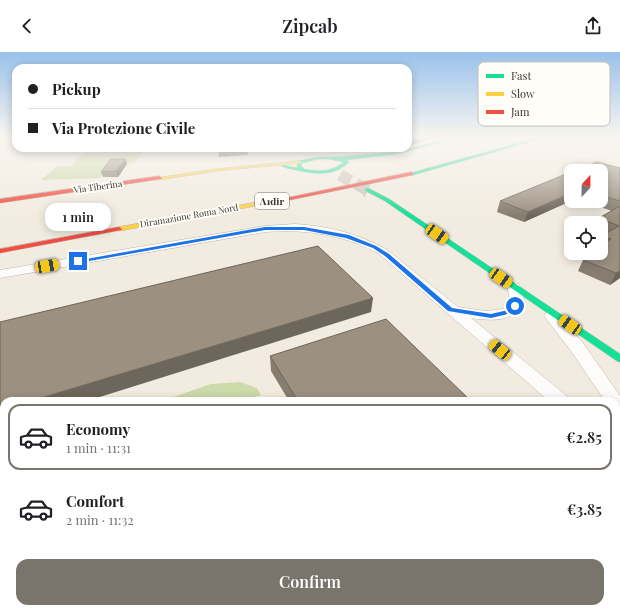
<!DOCTYPE html>
<html lang="en">
<head>
<meta charset="utf-8">
<style>
  :root { --surface:#fff; --page:#f2f2f2; --text:#202124; --muted:#757577; --line:#e0e0e0; --accent:#7a756c }
  body { margin:0; font-family:"Playfair Display",serif; background:var(--page); color:var(--text); height:100vh; display:flex; flex-direction:column; font-size:15px; white-space:nowrap }
  * { box-sizing:border-box; margin:0 }
  p { font-size:13px; color:var(--muted) }
  .icon { flex:none; width:22px; height:22px; fill:none; stroke:currentColor; stroke-width:2; stroke-linecap:round; stroke-linejoin:round }
  .map { position:relative; flex:1; overflow:hidden }
  .details { position:absolute; left:0px; top:345px; width:620px; height:216px; display:flex; flex-direction:column; background:var(--surface); border-radius:12px 12px 0 0; box-shadow:0 2px 10px #0003 }
  .details>* { flex:none }
  .guide { position:absolute; left:12px; top:12px; width:400px; height:88px; border-radius:12px; box-shadow:0 2px 10px #0003; display:grid; align-content:center; height:88px; padding:0 16px; background:var(--surface) }
  .needle { width:26px; rotate:22deg }
  .tools { position:absolute; left:564px; top:112px; display:grid; gap:8px }
  .tools a { display:grid; place-items:center; width:44px; height:44px; border-radius:8px; background:var(--surface); box-shadow:0 2px 10px #0003; font-size:20px }
  .end { position:absolute; width:18px; height:18px; margin:-9px; border:5px solid #1a73e8; background:#fff; box-shadow:0 0 0 2px #fff }
  .from { border-radius:50% }
  .bubble { position:absolute; height:28px; border-radius:12px; background:var(--surface); box-shadow:0 2px 10px #0003; font-size:13px; font-weight:600; line-height:28px; text-align:center }
  .car { position:absolute; width:12px; height:24px; margin:-12px -6px; border-radius:5px; box-shadow:0 0 3px 1px #0007; background:linear-gradient(#f5c518 24%,#345 0 40%,#f5c518 0 76%,#345 0 86%,#f5c518 0) }
  .guide b { display:flex; align-items:center; gap:14px; height:38px; font-size:15px }
  .guide b+b { border-top:1px solid var(--line) }
  .guide i { width:10px; height:10px; background:var(--text) }
  ul { padding:7px 0 0; list-style:none }
  li { display:flex; align-items:center; gap:12px; height:66px; margin:0 8px 6px; padding:0 8px; border:2px solid transparent; border-radius:12px }
  li div { flex:1 }
  li b { display:block; font-size:15px }
  li em { font-style:normal; font-weight:600 }
  li.on { border-color:var(--accent) }
  li>.icon { width:36px; height:36px; stroke-width:1.5 }
  .action { display:flex; gap:8px; margin-top:auto; padding:8px 16px }
  .action a { flex:1; height:46px; border-radius:12px; background:var(--accent); color:#fff; font-size:16px; font-weight:600; line-height:46px; text-align:center }
  header { display:flex; justify-content:space-between; align-items:center; height:52px; padding:0 16px; background:var(--surface); font-size:18px; font-weight:600 }
  .map>svg:first-child { display:block }
</style>
</head>
<body>
<header><svg class="icon" aria-label="back" viewBox="0 0 24 24"><path d="M15 5l-7 7 7 7"/></svg>Zipcab<svg class="icon" aria-label="share" viewBox="0 0 24 24"><path d="M12 15V3M7 8l5-5 5 5M5 13v7h14v-7"/></svg></header>
<div class="map">
<svg width="620" height="561" viewBox="0 0 620 561">
  <rect width="100%" height="100%" fill="#f2ece0"/>
  <path fill="#cddaa9" d="M89 96H145L134 111 111 112 100 126 41 128 57 114H71Z
    M240 330 257 336 261 343 255 345 256 349H162L211 332Z
    M4 402V557H360L362 561H0V404Z"/>
  <g fill="none" stroke-linecap="round" stroke-linejoin="round">
    <path stroke="#cdc7bc" stroke-width="12" stroke-dasharray="12 6" stroke-linecap="butt" d="M340 123 368 138"/>
    <path stroke="#cdc7bc" stroke-width="15" stroke-dasharray="15 8" stroke-linecap="butt" d="M366 137 368 138"/>
    <defs>
      <path id="street" d="M295 172C327 174 357 181 386 197L458 255 486 259 503 257 508 254 510 247 507 235 514 231 519 232 524 247C517 271 492 269 471 266L567 344 570 349H549L378 201C342 182 305 177 265 180L0 226V218L265 174Z
        M551 260 556 261 583 291 620 344V354L616 355V349H605L571 299 544 264 546 261Z
        M616 386 620 387V405L616 404Z"/>
      <path id="fast" d="M451 86H457L396 102 345 108 349 110C334 125 315 122 296 118 291 117 285 116 281 114L283 113 298 116 297 114 298 109 318 105H337L396 100ZM318 107H329L344 110C332 120 319 120 304 117L301 114 302 111Z
        M537 86H543L413 123 408 122Z
        M368 136 389 147 620 302V310L617 309 385 149 366 139 365 138Z"/>
      <path id="slow" d="M300 109 302 110V111L216 119 159 128 156 126 216 117Z
        M275 147 277 148V150L119 179 116 177 119 175Z"/>
      <path id="jam" d="M411 120 413 121V123L275 151 272 149Z
        M159 124 162 126 161 127 0 151V147Z
        M119 175 122 177 121 178 0 201V197Z"/>
    </defs>
    <use href="#street" stroke="#bab6ad" stroke-width="1"/>
    <use href="#fast" stroke="#bab6ad" stroke-width="1"/>
    <use href="#slow" stroke="#bab6ad" stroke-width="1"/>
    <use href="#jam" stroke="#bab6ad" stroke-width="1"/>
    <use href="#street" fill="#fdfcfa" fill-rule="evenodd"/>
    <use href="#fast" fill="#16e098" fill-rule="evenodd"/>
    <use href="#slow" fill="#ffcf43" fill-rule="evenodd"/>
    <use href="#jam" fill="#f24e42" fill-rule="evenodd"/>
  </g>
  <path fill="#867d6f" d="M218 96H247L248 103 219 105Z
    M366 96H397L370 100Z
    M127 112 118 125H103L101 120Z
    M620 116V226L610 233 578 219 583 208 601 201V184L605 182 601 180V171H597L599 166 612 159 583 149H601V119Z
    M500 149H573L564 152 524 170 497 160Z
    M270 304 471 349H289L271 319Z
    M414 557H616L620 561H416Z"/>
  <path fill="#6d665a" d="M422 86H434L408 94V90Z
    M371 96H397L370 100Z
    M126 107 127 112 118 125 116 119Z
    M571 141V149H573L564 152 524 170 528 160Z
    M620 219V226L610 233 616 221Z
    M373 246 371 260 87 349H31Z
    M4 357V375L0 376V358Z"/>
  <path fill="#9c9181" stroke="#6d665a" d="M408 86H422L408 90Z
    M218 96H247V97L218 99Z
    M111 107H126L116 119 101 120Z
    M597 110 620 116V149L601 143V119H574Z
    M571 120V141L528 160 500 149Z
    M620 154V219L616 221 583 208 594 201H601V197L606 194 601 192 611 187 601 184 619 174 599 166Z
    M318 194 373 246 31 349H4V357L0 358V270Z
    M386 267 471 349H298L270 304Z
    M616 492 620 496V561H429L426 557H616Z"/>
  <linearGradient id="sky" x2="0" y2="1"><stop stop-color="#99c1eb"/><stop offset="0.52" stop-color="#f9f6f1"/><stop offset="1" stop-color="#f9f6f1" stop-opacity="0"/></linearGradient>
  <rect width="620" height="164" fill="url(#sky)"/>
  <path fill="#1a73e8" d="M265 175H304L349 183 376 194 389 202 452 256 491 262 508 258 513 253 518 254 512 261 491 266 448 259 385 204 373 196 346 186 304 178H265L78 211 75 209Z"/>
  <g text-anchor="middle" stroke-width="4" stroke-linejoin="round" paint-order="stroke">
    <g font-size="9" fill="#39352d" stroke="#fffdf8">
      <text transform="translate(98 135) rotate(-8)" y="3">Via Tiberina</text>
      <text transform="translate(189 164) rotate(-10)" y="3">Diramazione Roma Nord</text>
    </g>
    <rect fill="#fffdf8" stroke="#74716a" stroke-width="1" x="255" y="141" width="34" height="16" rx="3"/>
    <g font-size="10" font-weight="bold" fill="#39352d">
      <text x="272" y="153">A1dir</text>
    </g>
  </g>
  <rect x="478" y="10" width="132" height="64" rx="6" fill="#fffdf8" stroke="#c4c1bb" stroke-width="1"/>
  <rect x="486" y="22" width="18" height="4" fill="#16e098"/>
  <rect x="486" y="40" width="18" height="4" fill="#ffcf43"/>
  <rect x="486" y="58" width="18" height="4" fill="#f24e42"/>
  <g font-size="11" fill="#39352d">
    <text x="511" y="28">Fast</text>
    <text x="511" y="46">Slow</text>
    <text x="511" y="64">Jam</text>
  </g>
</svg>
<div class="tools">
<a><svg class="needle" viewBox="-14 -14 28 28"><path d="M0-13l5 13h-10z" fill="#e53935"/><path d="M0 13l5-13h-10z" fill="#757577"/></svg></a>
<a><svg class="icon" aria-label="locate" viewBox="0 0 24 24"><circle cx="12" cy="12" r="6"/><path d="M12 2v4M12 18v4M2 12h4M18 12h4"/></svg></a>
</div>
<i class="end from" style="left:515px;top:254px"></i>
<i class="end" style="left:78px;top:209px"></i>
<div class="bubble" style="left:45px;top:151px;width:66px">1 min</div>
<i class="car" style="left:437px;top:182px;rotate:124deg"></i>
<i class="car" style="left:47px;top:214px;rotate:80deg"></i>
<i class="car" style="left:501px;top:226px;rotate:124deg"></i>
<i class="car" style="left:570px;top:273px;rotate:304deg"></i>
<i class="car" style="left:500px;top:298px;rotate:309deg"></i>
<div class="guide">
<b><i class="from"></i>Pickup</b>
<b><i></i>Via Protezione Civile</b>
</div>
<section class="details">
<ul>
<li class="on"><svg class="icon" aria-label="car" viewBox="0 0 24 24"><path d="M5 17H2v-5l4-1 3-4h7l3 4 3 1v5h-3M9 17h6M6 11h13"/><circle cx="7" cy="17" r="2"/><circle cx="17" cy="17" r="2"/></svg><div><b>Economy</b><p>1 min · 11:31</p></div><em>€2.85</em></li>
<li><svg class="icon" aria-label="car" viewBox="0 0 24 24"><path d="M5 17H2v-5l4-1 3-4h7l3 4 3 1v5h-3M9 17h6M6 11h13"/><circle cx="7" cy="17" r="2"/><circle cx="17" cy="17" r="2"/></svg><div><b>Comfort</b><p>2 min · 11:32</p></div><em>€3.85</em></li>
</ul>
<div class="action"><a>Confirm</a></div>
</section>
</div>
</body>
</html>
